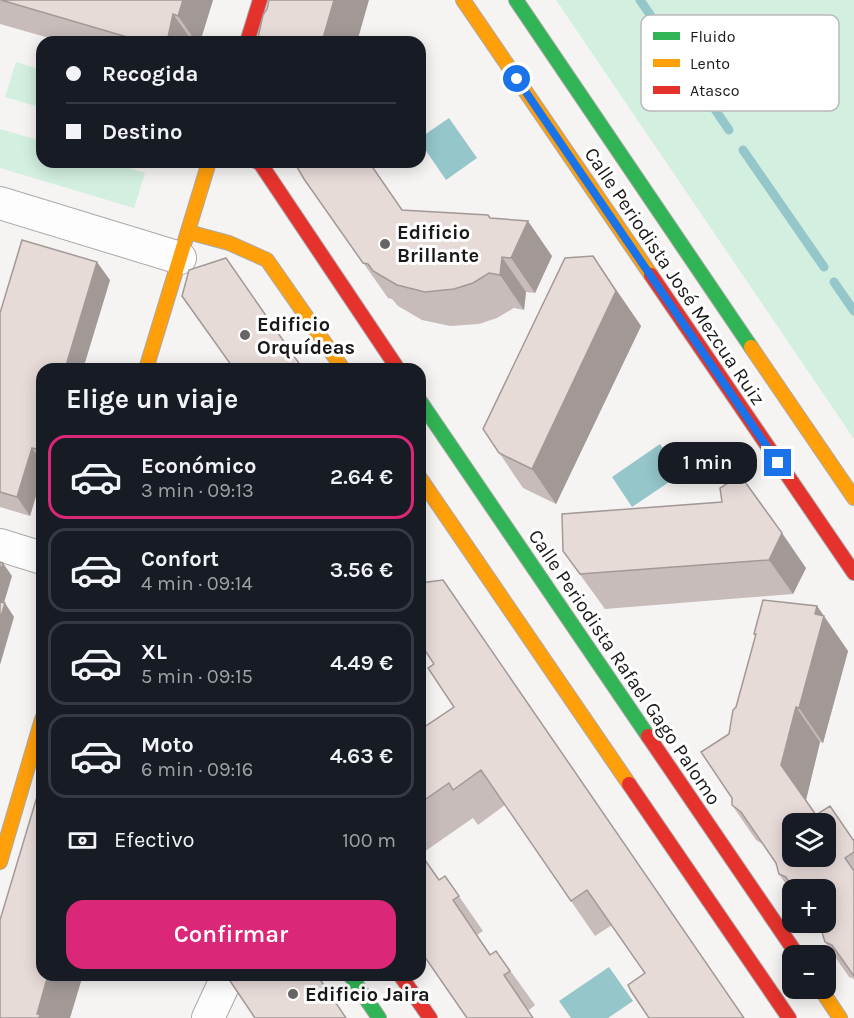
<!DOCTYPE html>
<html lang="es">
<head>
<meta charset="utf-8">
<style>
  :root { --surface:#171b24; --page:#242831; --text:#f1f3f6; --muted:#9ea1a6; --line:#363941; --accent:#db2777 }
  body { margin:0; font-family:Karla,sans-serif; background:var(--page); color:var(--text); height:100vh; display:flex; flex-direction:column; font-size:22px; white-space:nowrap }
  * { box-sizing:border-box; margin:0 }
  p { font-size:20px; color:var(--muted) }
  .icon { flex:none; width:33px; height:33px; fill:none; stroke:currentColor; stroke-width:2; stroke-linecap:round; stroke-linejoin:round }
  .map { position:relative; flex:1; overflow:hidden }
  .side { position:absolute; left:36px; top:363px; width:390px; height:618px; display:flex; flex-direction:column; background:var(--surface); border-radius:18px; box-shadow:0 3px 15px #0003 }
  .side>* { flex:none }
  .hud { position:absolute; left:36px; top:36px; width:390px; height:132px; border-radius:18px; box-shadow:0 3px 15px #0003; display:grid; align-content:center; height:132px; padding:0 30px; background:var(--surface) }
  .tools { position:absolute; left:782px; top:813px; display:grid; gap:12px }
  .tools a { display:grid; place-items:center; width:54px; height:54px; border-radius:12px; background:var(--surface); box-shadow:0 3px 15px #0003; font-size:30px }
  .end { position:absolute; width:27px; height:27px; margin:-14px; border:8px solid #1a73e8; background:#fff; box-shadow:0 0 0 3px #fff }
  .from { border-radius:50% }
  .bubble { position:absolute; height:42px; border-radius:18px; background:var(--surface); box-shadow:0 3px 15px #0003; font-size:20px; font-weight:600; line-height:42px; text-align:center }
  .hud b { display:flex; align-items:center; gap:21px; height:57px; font-size:22px }
  .hud b+b { border-top:2px solid var(--line) }
  .hud i { width:15px; height:15px; background:var(--text) }
  ul { padding:0; list-style:none }
  li { display:flex; align-items:center; gap:18px; height:84px; margin:0 12px 9px; padding:0 18px; border:3px solid var(--line); border-radius:18px }
  li div { flex:1 }
  li b { display:block; font-size:22px }
  li em { font-style:normal; font-weight:600 }
  li.on { border-color:var(--accent) }
  li>.icon { width:54px; height:54px; stroke-width:1.5 }
  h2 { padding:0 30px; font-size:27px; line-height:72px }
  .pay { display:flex; align-items:center; gap:15px; height:66px; padding:0 30px; font-size:22px }
  .pay p { margin-inline-start:auto }
  .action { display:flex; gap:12px; margin-top:auto; padding:12px 30px }
  .action a { flex:1; height:69px; border-radius:18px; background:var(--accent); color:#fff; font-size:24px; font-weight:600; line-height:69px; text-align:center }
  .map>svg:first-child { display:block }
</style>
</head>
<body>
<div class="map">
<svg width="854" height="1018" viewBox="0 0 854 1018">
  <rect width="100%" height="100%" fill="#f6f4f3"/>
  <path fill="#d2efdf" d="M556 0H854V439Z
    M16 62 42 70V108L5 97Z
    M0 129 42 141V162H110L145 173 134 208 0 168Z"/>
  <path fill="#95c6ca" d="M449 118 477 158 446 180 420 142V138Z
    M660 444 681 474 632 507 612 477Z
    M609 967 633 1001 608 1018H571L559 1001Z"/>
  <g fill="none" stroke-linecap="round" stroke-linejoin="round">
    <path stroke="#95c6ca" stroke-width="9" d="M640 0 729 130
      M743 150 824 267
      M834 282 854 311"/>
    <defs>
      <path id="street" d="M0 203 180 258
        M0 545 42 558
        M208 1018 228 975"/>
      <path id="fast" d="M516 0 751 347
        M420 401 648 736
        M350 975 379 1018"/>
      <path id="slow" d="M463 0 651 275
        M188 232 229 243 267 260 343 369
        M751 347 854 498
        M146 369 209 162
        M420 478 629 784
        M0 862 42 719
        M820 988 840 1018"/>
      <path id="jam" d="M247 42 260 0
        M257 162 260 163 398 369
        M651 275 854 573
        M648 736 798 956
        M629 784 789 1018
        M400 975 430 1018"/>
    </defs>
    <use href="#street" stroke="#aaa9a8" stroke-width="34"/>
    <use href="#fast" stroke="#aaa9a8" stroke-width="16"/>
    <use href="#slow" stroke="#aaa9a8" stroke-width="16"/>
    <use href="#jam" stroke="#aaa9a8" stroke-width="16"/>
    <use href="#street" stroke="#fefdfd" stroke-width="32"/>
    <use href="#fast" stroke="#30b455" stroke-width="14"/>
    <use href="#slow" stroke="#ff9f0a" stroke-width="14"/>
    <use href="#jam" stroke="#e5322d" stroke-width="14"/>
  </g>
  <path fill="#c7bcba" d="M0 0H213L200 42H63L0 24Z
    M304 179 403 210 490 218 552 256 535 293 526 292 524 310 514 308 497 318 479 324 450 326 422 320 398 306 392 299 388 298Z
    M110 280 83 369H42V476L30 516 0 507V313Z
    M617 291 641 326 556 504 523 488 483 429Z
    M562 514 806 568 793 594 605 609 563 551Z
    M817 606 848 651 823 743 820 742 806 800 816 815 854 840V979L849 977 825 942V890H792V893L779 874 776 863 764 845 756 840 732 805 729 734 756 636 754 634Z
    M454 707 744 1018 645 973 612 925 595 936 505 805 478 825 473 818 421 854 439 880 445 876 483 931 477 935 491 955 496 951 535 1005 529 1010 420 950V730Z"/>
  <path fill="#a29997" d="M183 0H213L200 42H196L178 16Z
    M334 0H369L357 42H322Z
    M173 14 193 42H167Z
    M528 221 552 256 535 293 511 258Z
    M593 256 641 326 556 504 532 469Z
    M502 257 526 292 524 310 500 275Z
    M97 262 110 280 83 369H65Z
    M32 448 42 462V476L30 516 17 497Z
    M782 533 806 568 793 594 769 560Z
    M3 563 12 576 1 613 0 612V572Z
    M5 603 14 617 0 665V620Z
    M817 606 848 651 823 743 799 708 815 614Z
    M796 707 820 742 806 800 781 765Z
    M48 975H83L70 1018H39L37 1014Z"/>
  <path fill="#e7dbd8" stroke="#a29997" stroke-width="1.5" fill-rule="evenodd" d="M1 0H183L178 16 173 14 167 42H162L150 39 144 42Z
    M269 0H334L322 42H257L263 15 267 9Z
    M294 162H369L402 210 488 215 490 218 528 221 511 258 502 257 500 275 489 273 473 283 454 289 425 292 397 285 373 271 368 264 363 263 304 179Z
    M22 240 97 262 65 369H42V445L40 450 32 448 17 497 0 492V313Z
    M593 256 616 291 532 469 499 453 483 429 565 258Z
    M226 258 303 369H234L182 296 189 270Z
    M740 475 782 533 769 560 580 574 563 551 562 514 722 502 720 488Z
    M0 562 3 563 0 572Z
    M443 580 744 1018H649L631 991 628 985 645 973 587 890 571 901 481 770 453 790 449 783 420 803V730L454 707 428 668 434 664 420 643V583Z
    M763 600 817 606 815 614 824 616 799 708 796 707 781 765 816 815 830 806 854 841V852L845 858 854 871V976L832 945 825 942 821 929 817 922H825V890H794L786 877 779 874 776 863 741 812 732 805V798L701 752 729 734 733 710 736 707 756 634H754ZM792 824H825V856H792Z
    M0 602 5 603 0 620Z
    M42 780V975H48L37 1014H40L39 1018H0V920Z
    M420 853 439 880 445 876 459 896 453 900 490 955 496 951 510 971 504 975 533 1018H467L420 950Z
    M226 975H317L346 1018H255Z"/>
  <g fill="none" stroke-linecap="round" stroke-linejoin="round">
    <path stroke="#1a73e8" stroke-width="8" d="M517 79 778 463"/>
  </g>
  <g fill="#676665" stroke="#fff" stroke-width="2">
    <circle cx="385" cy="244" r="6"/>
    <circle cx="245" cy="335" r="6"/>
    <circle cx="293" cy="994" r="6"/>
  </g>
  <g text-anchor="middle" stroke-width="6" stroke-linejoin="round" paint-order="stroke">
    <g font-size="20" font-weight="bold" fill="#1a1918" stroke="#fff" text-anchor="start">
      <text x="397" y="239">Edificio<tspan x="397" dy="23">Brillante</tspan></text>
      <text x="257" y="331">Edificio<tspan x="257" dy="23">Orquídeas</tspan></text>
      <text x="305" y="1001">Edificio Jaira</text>
    </g>
    <g font-size="20" fill="#1a1918" stroke="#fff">
      <text transform="translate(675 276) rotate(56)" y="7">Calle Periodista José Mezcua Ruiz</text>
      <text transform="translate(625 667) rotate(56)" y="7">Calle Periodista Rafael Gago Palomo</text>
    </g>
  </g>
  <rect x="641" y="15" width="198" height="96" rx="9" fill="#fff" stroke="#bababa" stroke-width="1.5"/>
  <rect x="653" y="32" width="27" height="8" fill="#30b455"/>
  <rect x="653" y="59" width="27" height="8" fill="#ff9f0a"/>
  <rect x="653" y="86" width="27" height="8" fill="#e5322d"/>
  <g font-size="16" fill="#1a1918">
    <text x="690" y="42">Fluido</text>
    <text x="690" y="69">Lento</text>
    <text x="690" y="96">Atasco</text>
  </g>
</svg>
<div class="tools">
<a><svg class="icon" aria-label="layers" viewBox="0 0 24 24"><path d="M12 4l9 5-9 5-9-5zM3 14l9 5 9-5"/></svg></a>
<a>+</a>
<a>−</a>
</div>
<i class="end from" style="left:517px;top:79px"></i>
<i class="end" style="left:778px;top:463px"></i>
<div class="bubble" style="left:658px;top:442px;width:99px">1 min</div>
<div class="hud">
<b><i class="from"></i>Recogida</b>
<b><i></i>Destino</b>
</div>
<section class="side">
<h2>Elige un viaje</h2>
<ul>
<li class="on"><svg class="icon" aria-label="car" viewBox="0 0 24 24"><path d="M5 17H2v-5l4-1 3-4h7l3 4 3 1v5h-3M9 17h6M6 11h13"/><circle cx="7" cy="17" r="2"/><circle cx="17" cy="17" r="2"/></svg><div><b>Económico</b><p>3 min · 09:13</p></div><em>2.64 €</em></li>
<li><svg class="icon" aria-label="car" viewBox="0 0 24 24"><path d="M5 17H2v-5l4-1 3-4h7l3 4 3 1v5h-3M9 17h6M6 11h13"/><circle cx="7" cy="17" r="2"/><circle cx="17" cy="17" r="2"/></svg><div><b>Confort</b><p>4 min · 09:14</p></div><em>3.56 €</em></li>
<li><svg class="icon" aria-label="car" viewBox="0 0 24 24"><path d="M5 17H2v-5l4-1 3-4h7l3 4 3 1v5h-3M9 17h6M6 11h13"/><circle cx="7" cy="17" r="2"/><circle cx="17" cy="17" r="2"/></svg><div><b>XL</b><p>5 min · 09:15</p></div><em>4.49 €</em></li>
<li><svg class="icon" aria-label="car" viewBox="0 0 24 24"><path d="M5 17H2v-5l4-1 3-4h7l3 4 3 1v5h-3M9 17h6M6 11h13"/><circle cx="7" cy="17" r="2"/><circle cx="17" cy="17" r="2"/></svg><div><b>Moto</b><p>6 min · 09:16</p></div><em>4.63 €</em></li>
</ul>
<div class="pay"><svg class="icon" aria-label="cash" viewBox="0 0 24 24"><path d="M3 7h18v10H3z"/><circle cx="12" cy="12" r="2"/></svg>Efectivo<p>100 m</p></div>
<div class="action"><a>Confirmar</a></div>
</section>
</div>
</body>
</html>
